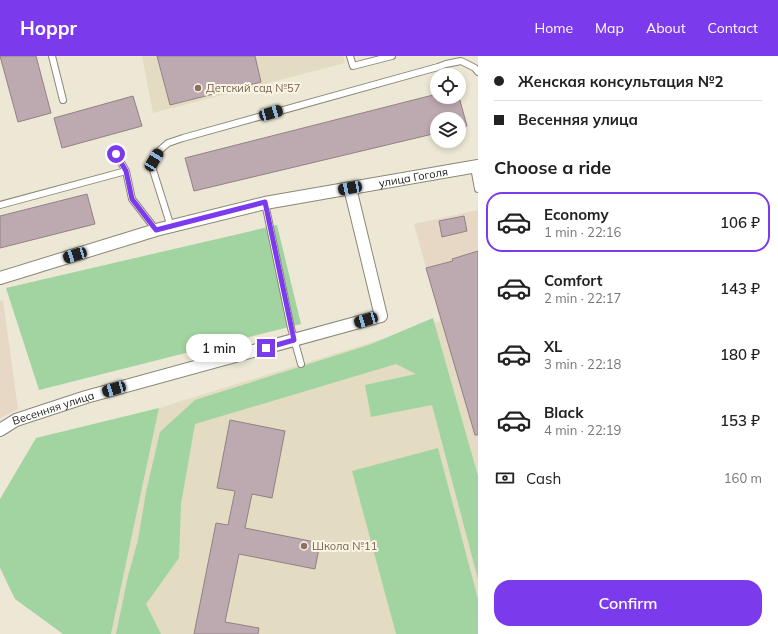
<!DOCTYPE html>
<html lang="en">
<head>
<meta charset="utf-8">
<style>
  :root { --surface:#fff; --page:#f2f2f2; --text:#222; --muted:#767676; --line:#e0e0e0; --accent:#7c3aed }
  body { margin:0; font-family:Mulish,sans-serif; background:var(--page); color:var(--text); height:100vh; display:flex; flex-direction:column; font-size:15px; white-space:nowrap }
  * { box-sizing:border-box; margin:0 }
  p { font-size:13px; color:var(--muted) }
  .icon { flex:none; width:22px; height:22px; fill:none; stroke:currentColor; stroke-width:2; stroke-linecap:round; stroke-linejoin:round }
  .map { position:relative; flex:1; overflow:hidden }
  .details { display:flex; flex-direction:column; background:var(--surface); width:300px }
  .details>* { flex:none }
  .guide { display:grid; align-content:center; height:88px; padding:0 16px; background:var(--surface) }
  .controls { position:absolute; left:430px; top:12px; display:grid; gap:8px }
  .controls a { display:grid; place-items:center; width:36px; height:36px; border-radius:50%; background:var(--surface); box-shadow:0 2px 6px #0003; font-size:20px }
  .end { position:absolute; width:18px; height:18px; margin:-9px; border:5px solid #7c3aed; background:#fff; box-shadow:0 0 0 2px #fff }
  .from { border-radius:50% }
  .bubble { position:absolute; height:28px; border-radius:14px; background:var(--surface); box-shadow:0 2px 6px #0003; font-size:13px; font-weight:600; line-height:28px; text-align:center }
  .car { position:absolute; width:12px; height:24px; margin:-12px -6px; border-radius:5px; box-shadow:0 0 3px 1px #0007; background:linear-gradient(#222 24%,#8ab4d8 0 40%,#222 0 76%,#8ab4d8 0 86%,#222 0) }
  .guide b { display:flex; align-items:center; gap:14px; height:38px; font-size:15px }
  .guide b+b { border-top:1px solid var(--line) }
  .guide i { width:10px; height:10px; background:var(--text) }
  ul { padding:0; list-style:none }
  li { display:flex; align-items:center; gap:12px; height:60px; margin:0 8px 6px; padding:0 8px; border:2px solid transparent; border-radius:16px }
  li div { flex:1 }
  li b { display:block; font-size:15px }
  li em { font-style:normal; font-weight:600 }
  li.selected { border-color:var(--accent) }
  li>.icon { width:36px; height:36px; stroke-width:1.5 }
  h2 { padding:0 16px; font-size:18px; line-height:48px }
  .pay { display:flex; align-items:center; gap:10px; height:44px; padding:0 16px; font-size:15px }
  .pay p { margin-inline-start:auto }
  .action { display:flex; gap:8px; margin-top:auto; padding:8px 16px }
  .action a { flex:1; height:46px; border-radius:16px; background:var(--accent); color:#fff; font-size:16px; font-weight:600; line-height:46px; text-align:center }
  header { display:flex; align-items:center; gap:24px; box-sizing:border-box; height:56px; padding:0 20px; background:var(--accent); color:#fff }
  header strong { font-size:19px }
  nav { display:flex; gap:22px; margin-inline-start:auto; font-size:14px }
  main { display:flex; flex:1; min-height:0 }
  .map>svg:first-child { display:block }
</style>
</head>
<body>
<header>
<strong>Hoppr</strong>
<nav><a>Home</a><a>Map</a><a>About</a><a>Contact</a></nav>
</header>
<main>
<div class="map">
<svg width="478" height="578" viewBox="0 0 478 578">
  <rect width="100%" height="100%" fill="#ede8d5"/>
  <path fill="#e6d8c5" d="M478 154V403L414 168Z
    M3 244 18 353 0 362V245Z"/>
  <path fill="#e3dcc2" d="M142 0H343L345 7 153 57Z
    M441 265 478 403V578H111L159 352Z"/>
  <path fill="#a1d4a0" d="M277 169 301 268 39 334 6 232Z
    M433 262 478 420V523L432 349 371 361 365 329 416 318 396 308 195 368 181 448 179 502 146 548 161 578H116L128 520 138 484 146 436 160 376 195 344 369 289Z
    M159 352 111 578H63L15 543 0 512V443L36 382Z
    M438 392 478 543V578H396L352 415Z"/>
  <path fill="#bda9b0" stroke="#938086" d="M0 0H36L51 57 18 66Z
    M157 0H255L261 26 170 49Z
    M437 38V41H459L467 70 459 72V63H437V77L194 135 185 102Z
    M133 40 142 70 62 92 54 62Z
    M87 138 95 168 0 192V160Z
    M464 160 467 175 442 181 439 165Z
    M478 195V379H475L426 212 453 205 452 203Z
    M230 364 285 375 272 442 252 438 245 472 320 487 315 513 239 498 225 566 259 572 258 578H194L216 467 228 469 235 435 217 432Z"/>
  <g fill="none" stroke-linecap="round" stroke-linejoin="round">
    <defs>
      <path id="lane" d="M52 0 63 44
        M350 0 353 10 392 0
        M116 98 126 115 132 143 156 174
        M474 111 478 133
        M265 147 291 272 301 308
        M0 149 126 115
        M171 171 153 114 154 104 159 95 168 87 183 82 438 11 446 8 461 5 475 12 478 16"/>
      <g id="street">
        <path id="s1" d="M0 222 156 174 265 147 478 110"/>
        <path id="s2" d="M0 374 16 364 86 341 381 260 350 132"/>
      </g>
    </defs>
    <use href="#lane" stroke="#8c8776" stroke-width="8"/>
    <use href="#street" stroke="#8c8776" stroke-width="14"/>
    <use href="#lane" stroke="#fff" stroke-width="6"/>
    <use href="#street" stroke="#fff" stroke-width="12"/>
  </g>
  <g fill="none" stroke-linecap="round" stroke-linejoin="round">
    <path stroke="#7c3aed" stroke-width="5" d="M116 98 126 115 132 143 156 174 265 146 294 284 266 292"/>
  </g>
  <g fill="#8d6e63" stroke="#fbf6e3" stroke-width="1.5">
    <circle cx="198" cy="32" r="4"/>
    <circle cx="304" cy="490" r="4"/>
  </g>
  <g text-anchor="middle" stroke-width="4" stroke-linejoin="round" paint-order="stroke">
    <g font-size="11" fill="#785e54" stroke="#fbf6e3" text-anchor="start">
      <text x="206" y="36">Детский сад №57</text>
      <text x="312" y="494">Школа №11</text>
    </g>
    <g font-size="11" fill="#1b1912" stroke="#fbf6e3">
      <text dy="4" stroke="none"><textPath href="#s1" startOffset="426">улица Гоголя</textPath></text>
      <text dy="4" stroke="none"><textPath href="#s2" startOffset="58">Весенняя улица</textPath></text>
    </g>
  </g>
</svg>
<div class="controls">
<a><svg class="icon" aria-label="locate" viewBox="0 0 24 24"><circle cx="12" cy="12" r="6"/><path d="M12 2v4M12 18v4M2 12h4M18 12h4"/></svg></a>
<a><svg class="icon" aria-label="layers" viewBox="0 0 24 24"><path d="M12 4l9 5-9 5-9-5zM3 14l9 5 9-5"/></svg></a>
</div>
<i class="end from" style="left:116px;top:98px"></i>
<i class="end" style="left:266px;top:292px"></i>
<div class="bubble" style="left:186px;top:278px;width:66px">1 min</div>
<i class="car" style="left:271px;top:57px;rotate:74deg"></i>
<i class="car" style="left:154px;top:104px;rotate:31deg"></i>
<i class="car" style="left:350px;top:132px;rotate:259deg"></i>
<i class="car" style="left:75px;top:199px;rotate:253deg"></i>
<i class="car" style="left:366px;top:264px;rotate:254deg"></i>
<i class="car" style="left:114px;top:333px;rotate:254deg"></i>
</div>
<section class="details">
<div class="guide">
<b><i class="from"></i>Женская консультация №2</b>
<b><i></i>Весенняя улица</b>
</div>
<h2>Choose a ride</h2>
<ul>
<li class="selected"><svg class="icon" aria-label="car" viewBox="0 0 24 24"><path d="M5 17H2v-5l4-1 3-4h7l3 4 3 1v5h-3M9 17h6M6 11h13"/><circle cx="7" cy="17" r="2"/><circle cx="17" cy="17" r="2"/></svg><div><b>Economy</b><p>1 min · 22:16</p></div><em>106 ₽</em></li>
<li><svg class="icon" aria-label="car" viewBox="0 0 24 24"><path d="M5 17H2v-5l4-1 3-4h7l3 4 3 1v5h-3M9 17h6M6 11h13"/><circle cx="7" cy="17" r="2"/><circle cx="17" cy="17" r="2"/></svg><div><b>Comfort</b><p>2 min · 22:17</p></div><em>143 ₽</em></li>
<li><svg class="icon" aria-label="car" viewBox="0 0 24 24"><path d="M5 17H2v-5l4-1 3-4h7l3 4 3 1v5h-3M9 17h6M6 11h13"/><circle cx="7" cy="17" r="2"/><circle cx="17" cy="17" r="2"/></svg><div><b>XL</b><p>3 min · 22:18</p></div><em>180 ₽</em></li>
<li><svg class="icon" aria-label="car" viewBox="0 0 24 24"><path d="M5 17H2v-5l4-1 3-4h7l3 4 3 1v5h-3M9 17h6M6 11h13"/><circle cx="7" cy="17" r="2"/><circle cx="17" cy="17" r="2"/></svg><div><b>Black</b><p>4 min · 22:19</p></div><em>153 ₽</em></li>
</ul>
<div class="pay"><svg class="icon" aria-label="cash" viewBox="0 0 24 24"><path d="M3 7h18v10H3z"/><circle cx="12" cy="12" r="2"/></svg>Cash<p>160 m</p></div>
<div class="action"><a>Confirm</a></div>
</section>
</main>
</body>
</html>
